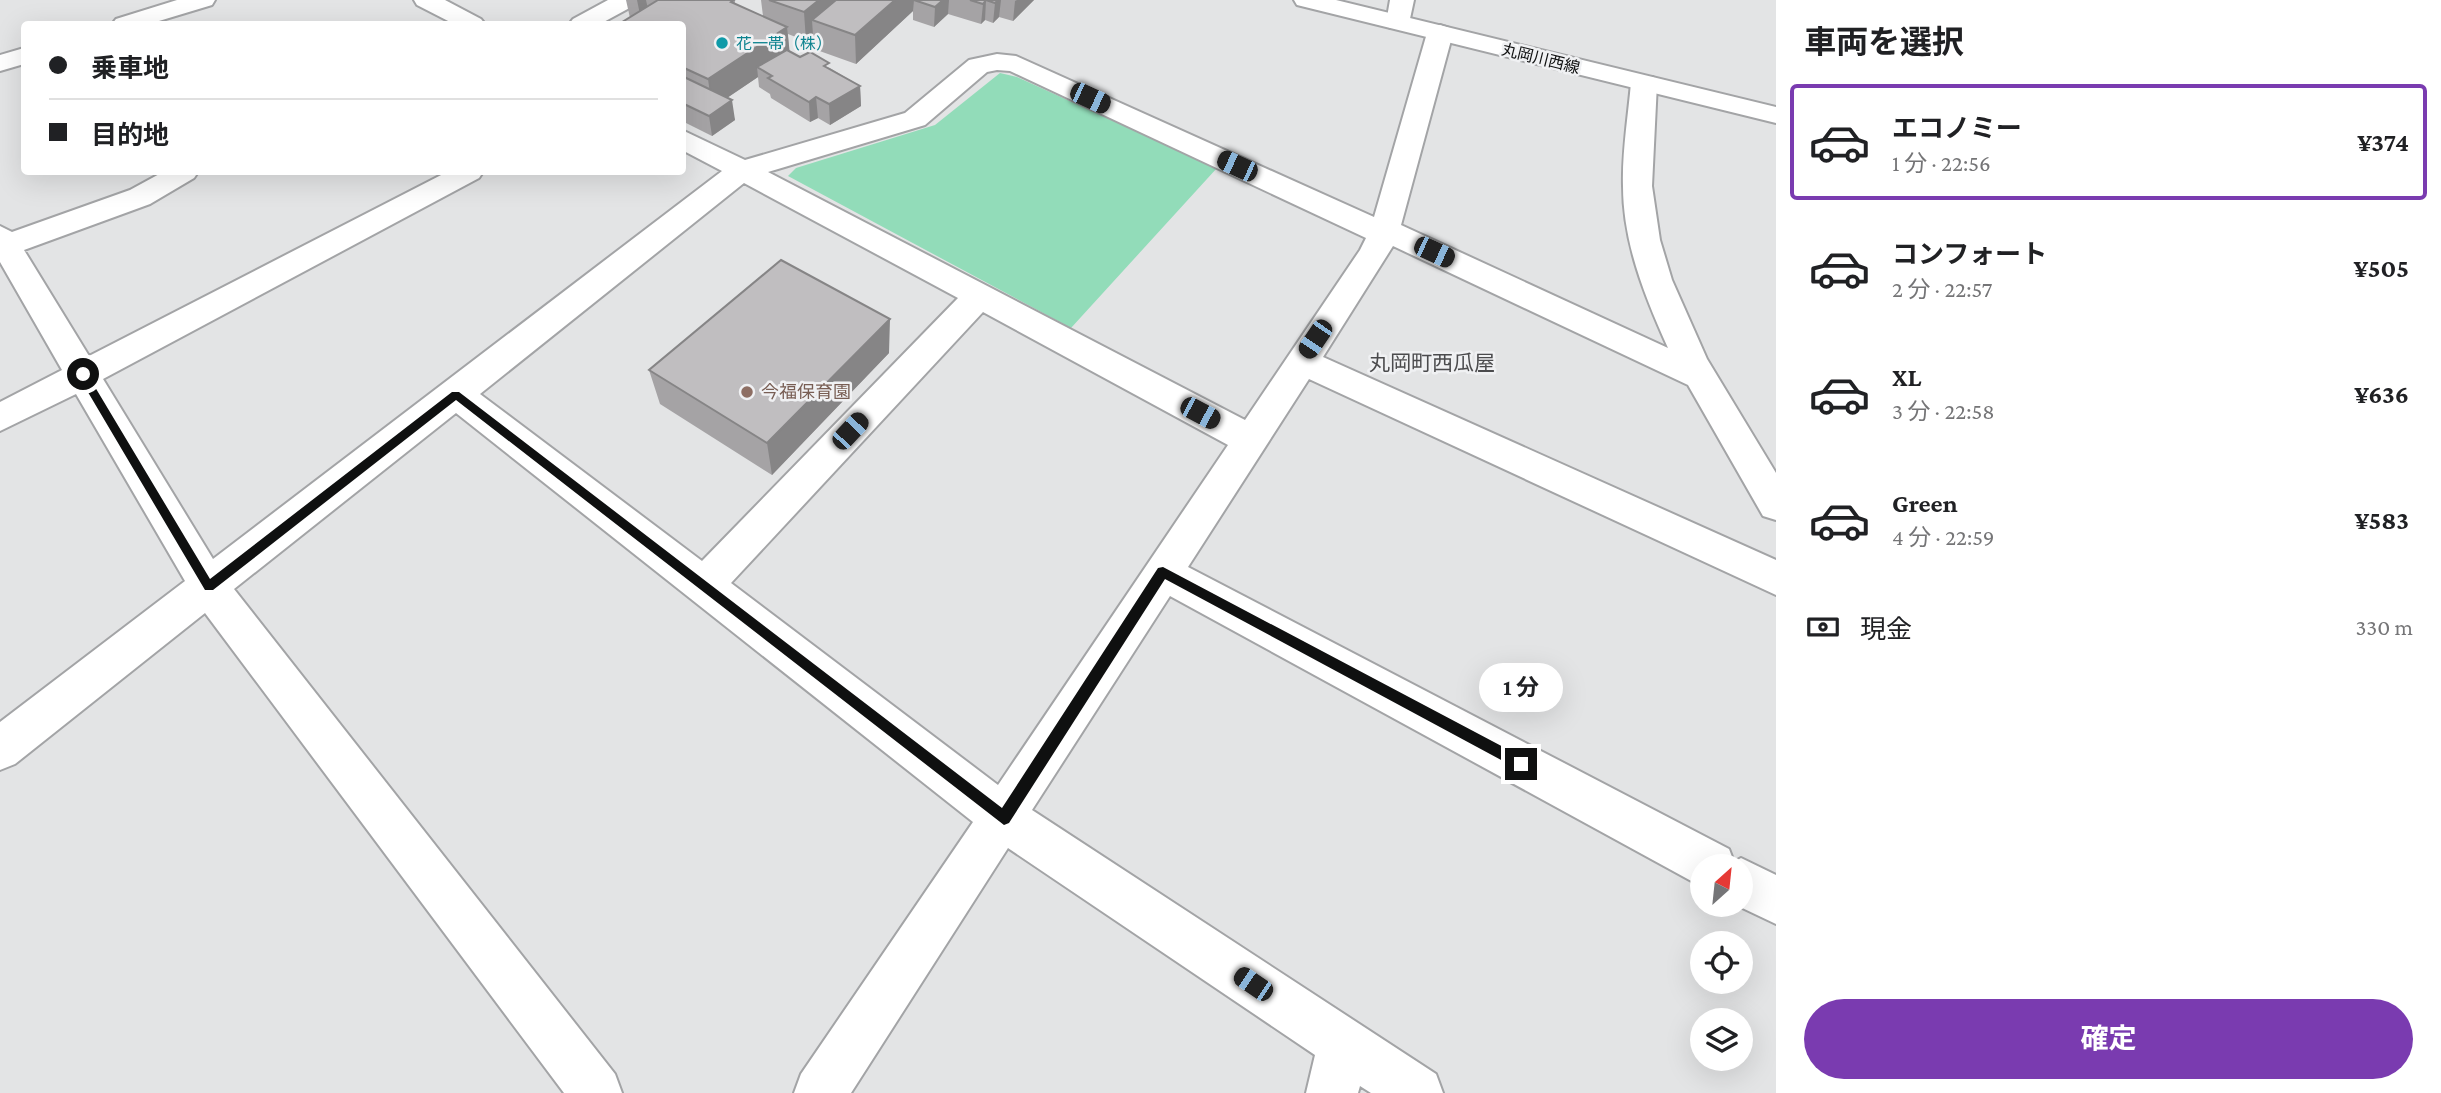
<!DOCTYPE html>
<html lang="ja">
<head>
<meta charset="utf-8">
<style>
  :root { --surface:#fff; --page:#f2f2f2; --text:#202124; --muted:#757577; --line:#e0e0e0; --accent:#7a3bb0 }
  body { margin:0; font-family:"Crimson Pro","Noto Sans JP",serif; background:var(--page); color:var(--text); height:100vh; display:flex; flex-direction:column; font-size:26px; white-space:nowrap }
  * { box-sizing:border-box; margin:0 }
  p { font-size:23px; color:var(--muted) }
  .icon { flex:none; width:38px; height:38px; fill:none; stroke:currentColor; stroke-width:2; stroke-linecap:round; stroke-linejoin:round }
  .map { position:relative; flex:1; overflow:hidden }
  .side { display:flex; flex-direction:column; background:var(--surface); width:665px }
  .side>* { flex:none }
  .banner { position:absolute; left:21px; top:21px; width:665px; height:154px; border-radius:7px; box-shadow:0 7px 28px #0002; display:grid; align-content:center; height:154px; padding:0 28px; background:var(--surface) }
  .needle { width:46px; rotate:27deg }
  .controls { position:absolute; left:1690px; top:854px; display:grid; gap:14px }
  .controls a { display:grid; place-items:center; width:63px; height:63px; border-radius:50%; background:var(--surface); box-shadow:0 7px 28px #0002; font-size:35px }
  .end { position:absolute; width:32px; height:32px; margin:-16px; border:9px solid #0f1010; background:#fff; box-shadow:0 0 0 4px #fff }
  .from { border-radius:50% }
  .bubble { position:absolute; height:49px; border-radius:24px; background:var(--surface); box-shadow:0 7px 28px #0002; font-size:23px; font-weight:700; line-height:49px; text-align:center }
  .car { position:absolute; width:21px; height:42px; margin:-21px -10px; border-radius:9px; box-shadow:0 0 5px 2px #0007; background:linear-gradient(#222 24%,#8ab4d8 0 40%,#222 0 76%,#8ab4d8 0 86%,#222 0) }
  .banner b { display:flex; align-items:center; gap:24px; height:66px; font-size:26px }
  .banner b+b { border-top:2px solid var(--line) }
  .banner i { width:18px; height:18px; background:var(--text) }
  ul { padding:0; list-style:none }
  li { display:flex; align-items:center; gap:21px; height:116px; margin:0 14px 10px; padding:0 14px; border:4px solid transparent; border-radius:7px }
  li div { flex:1 }
  li b { display:block; font-size:26px }
  li em { font-style:normal; font-weight:700 }
  li.active { border-color:var(--accent) }
  li>.icon { width:63px; height:63px; stroke-width:1.5 }
  h2 { padding:0 28px; font-size:32px; line-height:84px }
  .pay { display:flex; align-items:center; gap:18px; height:77px; padding:0 28px; font-size:26px }
  .pay p { margin-inline-start:auto }
  .action { display:flex; gap:14px; margin-top:auto; padding:14px 28px }
  .action a { flex:1; height:80px; border-radius:42px; background:var(--accent); color:#fff; font-size:28px; font-weight:700; line-height:80px; text-align:center }
  main { display:flex; flex:1; min-height:0 }
  .map>svg:first-child { display:block }
</style>
</head>
<body>
<main>
<div class="map">
<svg width="1776" height="1093" viewBox="0 0 1776 1093">
  <rect width="100%" height="100%" fill="#e3e4e5"/>
  <path fill="#92dcb9" d="M1000 73 1017 77 1217 168 1071 328 788 176 796 168 935 125Z"/>
  <g fill="none" stroke-linecap="round" stroke-linejoin="round">
    <defs>
      <path id="minor" d="M414 0H445L481 19 485 24H454L417 5Z
        M608 0H638L635 5 600 24H569L573 19Z
        M1390 0H1414L1408 28H1390L1386 23Z
        M1440 25 1449 28 1453 33 1401 225 1668 348C1645 297 1623 243 1623 186 1622 152 1628 117 1631 83L1635 77H1653L1657 83 1652 186 1660 240 1672 280 1707 359 1776 473V520L1763 516 1688 385 1393 246 1323 357 1776 560V595L1309 379 1188 567 1729 849 1734 862 1741 858 1776 875V924L1736 905H1741V866H1703V886L1695 883 1170 596 1032 810 1436 1074 1443 1093H1371L1360 1086 1358 1093H1306L1315 1055 1008 848 851 1093H794L801 1074 973 822 456 413 234 589 615 1074 622 1093H564L205 613 15 764 0 770V722L185 581 76 394 0 431V402L62 370 0 262V226L12 232 130 190 163 172H198L194 178 150 204 24 250 89 356 447 172H483L479 178 103 379 213 559 722 171 682 150V130L745 160 905 113 969 60 997 54 1016 56 1374 217 1427 33 1431 28ZM997 70 1010 71 1366 238 1360 250 1245 420 768 172 925 125 987 72ZM744 183 958 298 702 561 480 394ZM983 312 1228 445 998 785 731 583Z"/>
      <path id="major" d="M177 0H215L212 5 149 24H112L116 19Z
        M1294 0H1336L1776 107V123L1297 5Z
        M24 48V64L0 71V55Z"/>
    </defs>
    <use href="#minor" stroke="#a3a4a6" stroke-width="4"/>
    <use href="#major" stroke="#a3a4a6" stroke-width="4"/>
    <use href="#minor" fill="#fff" fill-rule="evenodd"/>
    <use href="#major" fill="#fff" fill-rule="evenodd"/>
  </g>
  <path fill="#a5a3a5" d="M626 0H735V4L763 16 761 0H1034L1013 21 999 17 993 23 985 20 981 24 948 14 934 27 913 20V11L856 64 814 49 813 35 806 41 788 34 789 51 800 57 830 68 860 86 861 106 830 125 818 118 810 122 771 98 770 94 759 87 758 77 727 98 735 120 712 136 682 121V24L630 18Z
    M889 353 772 475 660 404 649 370Z"/>
  <path fill="#868586" d="M637 0H646L650 19 642 24Z
    M819 0H854L812 20 813 35 806 41 804 12Z
    M895 0H926H914L913 11 856 64 855 35Z
    M943 0H949L948 14 934 27 935 7Z
    M986 0 985 20 981 24 983 4Z
    M998 0H1001L999 17 993 23 995 3Z
    M1017 0H1034L1013 21 1015 1Z
    M787 27 790 55 757 67 758 77 712 108 708 79Z
    M860 86 861 106 830 125 829 104Z
    M816 97 818 118 810 122 809 102Z
    M732 100 735 120 712 136 709 116Z
    M890 319 889 353 772 475 767 443Z"/>
  <path fill="#c0bec0" stroke="#868586" stroke-width="2" d="M658 0H734L731 2 787 27 708 79 682 67V24H619Z
    M769 0H819L804 12Z
    M836 0H895L855 35 812 20Z
    M914 0H943L935 7Z
    M970 0H998L995 3 986 0 983 4Z
    M787 50 800 57 810 52 829 63 824 66 860 86 829 104 816 97 809 102 768 78 772 76 757 67Z
    M682 76 732 100 709 116 682 103Z
    M781 260 890 319 767 443 649 370Z"/>
  <path fill="#0f1010" d="M79 372H86L210 579 452 392H459L1002 808 1158 568 1163 567 1526 759 1528 764 1521 770 1516 768 1165 579 1009 823 1004 825 456 400 213 590H205L79 377Z"/>
  <circle fill="#0f9aa8" stroke="#f0f1f3" stroke-width="2.5" cx="722" cy="43" r="7"/>
  <circle fill="#8d6e63" stroke="#f0f1f3" stroke-width="2.5" cx="747" cy="392" r="7"/>
  <g text-anchor="middle" stroke-width="5" stroke-linejoin="round" paint-order="stroke">
    <g font-size="16" fill="#0d838f" stroke="#f0f1f3" text-anchor="start">
      <text x="736" y="49">花一帯（株）</text>
    </g>
    <g font-size="16" fill="#0f1010" stroke="#f0f1f3">
      <text transform="translate(1541 58) rotate(14)" y="6">丸岡川西線</text>
    </g>
    <g font-size="18" fill="#785e54" stroke="#f0f1f3" text-anchor="start">
      <text x="761" y="398">今福保育園</text>
    </g>
    <g font-size="21" fill="#4b4b4d" stroke="#f0f1f3">
      <text x="1432" y="370">丸岡町西瓜屋</text>
    </g>
  </g>
</svg>
<div class="controls">
<a><svg class="needle" viewBox="-14 -14 28 28"><path d="M0-13l5 13h-10z" fill="#e53935"/><path d="M0 13l5-13h-10z" fill="#757577"/></svg></a>
<a><svg class="icon" aria-label="locate" viewBox="0 0 24 24"><circle cx="12" cy="12" r="6"/><path d="M12 2v4M12 18v4M2 12h4M18 12h4"/></svg></a>
<a><svg class="icon" aria-label="layers" viewBox="0 0 24 24"><path d="M12 4l9 5-9 5-9-5zM3 14l9 5 9-5"/></svg></a>
</div>
<i class="end from" style="left:83px;top:374px"></i>
<i class="end" style="left:1521px;top:764px"></i>
<div class="bubble" style="left:1479px;top:663px;width:84px">1 分</div>
<i class="car" style="left:1090px;top:98px;rotate:115deg"></i>
<i class="car" style="left:1237px;top:166px;rotate:295deg"></i>
<i class="car" style="left:1434px;top:252px;rotate:115deg"></i>
<i class="car" style="left:1315px;top:339px;rotate:214deg"></i>
<i class="car" style="left:1200px;top:413px;rotate:118deg"></i>
<i class="car" style="left:850px;top:431px;rotate:43deg"></i>
<i class="car" style="left:1253px;top:984px;rotate:304deg"></i>
<div class="banner">
<b><i class="from"></i>乗車地</b>
<b><i></i>目的地</b>
</div>
</div>
<section class="side">
<h2>車両を選択</h2>
<ul>
<li class="active"><svg class="icon" aria-label="car" viewBox="0 0 24 24"><path d="M5 17H2v-5l4-1 3-4h7l3 4 3 1v5h-3M9 17h6M6 11h13"/><circle cx="7" cy="17" r="2"/><circle cx="17" cy="17" r="2"/></svg><div><b>エコノミー</b><p>1 分 · 22:56</p></div><em>¥374</em></li>
<li><svg class="icon" aria-label="car" viewBox="0 0 24 24"><path d="M5 17H2v-5l4-1 3-4h7l3 4 3 1v5h-3M9 17h6M6 11h13"/><circle cx="7" cy="17" r="2"/><circle cx="17" cy="17" r="2"/></svg><div><b>コンフォート</b><p>2 分 · 22:57</p></div><em>¥505</em></li>
<li><svg class="icon" aria-label="car" viewBox="0 0 24 24"><path d="M5 17H2v-5l4-1 3-4h7l3 4 3 1v5h-3M9 17h6M6 11h13"/><circle cx="7" cy="17" r="2"/><circle cx="17" cy="17" r="2"/></svg><div><b>XL</b><p>3 分 · 22:58</p></div><em>¥636</em></li>
<li><svg class="icon" aria-label="car" viewBox="0 0 24 24"><path d="M5 17H2v-5l4-1 3-4h7l3 4 3 1v5h-3M9 17h6M6 11h13"/><circle cx="7" cy="17" r="2"/><circle cx="17" cy="17" r="2"/></svg><div><b>Green</b><p>4 分 · 22:59</p></div><em>¥583</em></li>
</ul>
<div class="pay"><svg class="icon" aria-label="cash" viewBox="0 0 24 24"><path d="M3 7h18v10H3z"/><circle cx="12" cy="12" r="2"/></svg>現金<p>330 m</p></div>
<div class="action"><a>確定</a></div>
</section>
</main>
</body>
</html>
